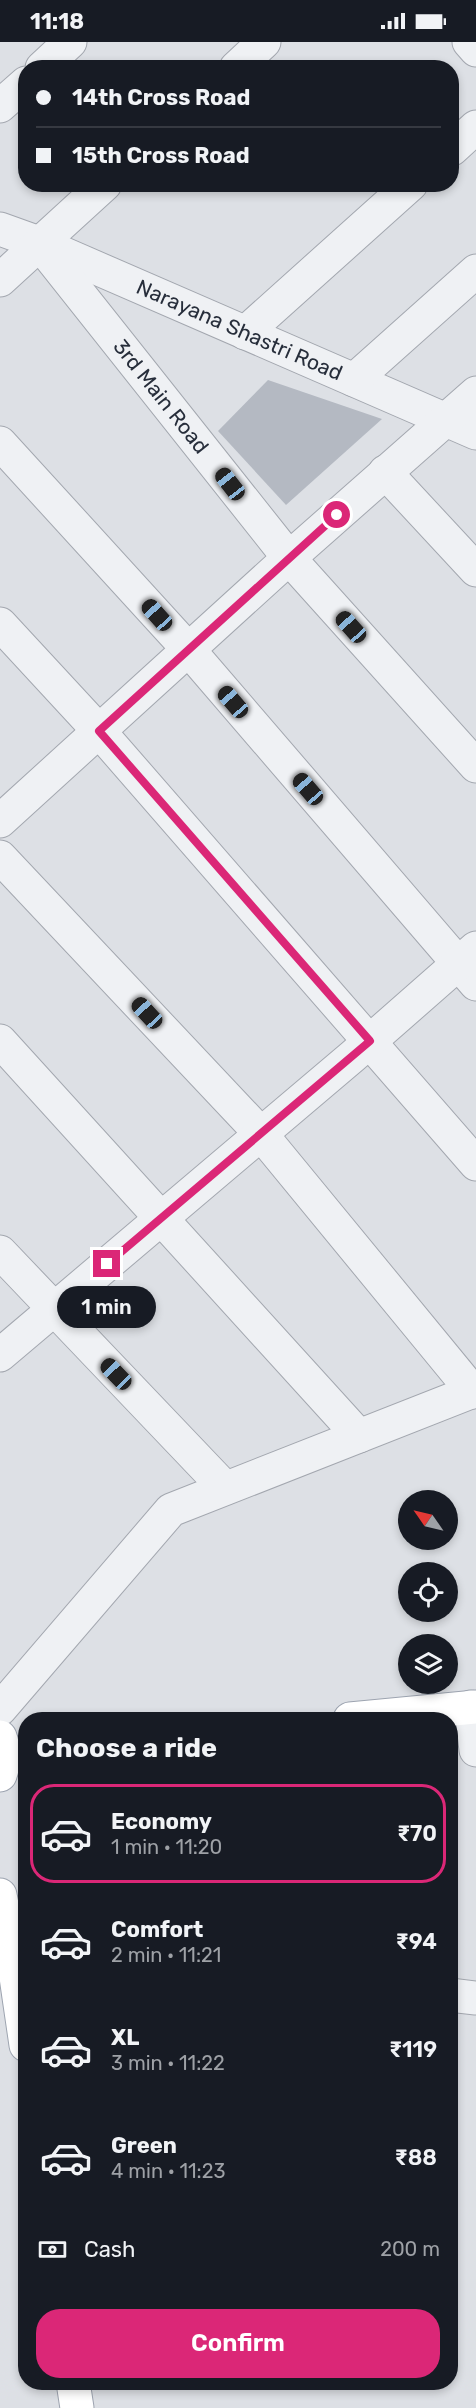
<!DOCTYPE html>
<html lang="en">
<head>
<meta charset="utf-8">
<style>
  :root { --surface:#171b24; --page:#242831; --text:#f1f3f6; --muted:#9ea1a6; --line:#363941; --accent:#db2777 }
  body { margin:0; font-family:Rubik,sans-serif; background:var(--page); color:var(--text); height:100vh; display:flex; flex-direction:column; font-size:22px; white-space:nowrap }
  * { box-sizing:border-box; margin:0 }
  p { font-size:20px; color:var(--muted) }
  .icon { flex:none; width:33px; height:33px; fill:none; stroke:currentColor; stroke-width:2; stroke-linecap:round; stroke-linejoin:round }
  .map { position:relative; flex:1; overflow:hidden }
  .side { position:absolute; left:18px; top:1670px; width:440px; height:678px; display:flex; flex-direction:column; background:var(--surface); border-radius:24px; box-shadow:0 3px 9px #0003 }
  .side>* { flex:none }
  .hud { position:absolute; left:18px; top:18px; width:441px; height:132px; border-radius:24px; box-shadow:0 3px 9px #0003; display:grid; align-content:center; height:132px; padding:0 18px; background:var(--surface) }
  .needle { width:39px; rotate:304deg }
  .buttons { position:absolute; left:398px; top:1448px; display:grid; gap:12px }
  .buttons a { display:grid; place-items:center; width:60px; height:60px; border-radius:50%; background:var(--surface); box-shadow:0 3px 9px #0003; font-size:30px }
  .end { position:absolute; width:27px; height:27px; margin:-14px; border:8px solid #db2777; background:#fff; box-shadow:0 0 0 3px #fff }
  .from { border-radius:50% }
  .bubble { position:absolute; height:42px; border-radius:21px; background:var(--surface); box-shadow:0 3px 9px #0003; font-size:20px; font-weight:600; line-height:42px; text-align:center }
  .car { position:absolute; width:18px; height:36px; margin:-18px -9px; border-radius:8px; box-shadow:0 0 4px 2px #0007; background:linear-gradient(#222 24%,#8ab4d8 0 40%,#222 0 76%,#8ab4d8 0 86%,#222 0) }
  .hud b { display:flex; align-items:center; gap:21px; height:57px; font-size:22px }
  .hud b+b { border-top:2px solid var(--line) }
  .hud i { width:15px; height:15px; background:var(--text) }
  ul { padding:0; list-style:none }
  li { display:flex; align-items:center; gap:18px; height:99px; margin:0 12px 9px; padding:0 6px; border:3px solid transparent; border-radius:24px }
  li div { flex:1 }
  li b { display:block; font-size:22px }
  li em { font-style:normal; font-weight:600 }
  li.current { border-color:var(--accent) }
  li>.icon { width:54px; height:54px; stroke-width:1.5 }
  h2 { padding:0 18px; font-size:27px; line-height:72px }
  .pay { display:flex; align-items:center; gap:15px; height:66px; padding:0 18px; font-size:22px }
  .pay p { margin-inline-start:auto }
  .primary-button { display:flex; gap:12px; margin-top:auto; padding:12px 18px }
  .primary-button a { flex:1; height:69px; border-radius:24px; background:var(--accent); color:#fff; font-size:24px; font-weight:600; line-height:69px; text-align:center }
  .status { display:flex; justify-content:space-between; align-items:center; height:42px; padding:0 30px; background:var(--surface); direction:ltr }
  .status svg { height:16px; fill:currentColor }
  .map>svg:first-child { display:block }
</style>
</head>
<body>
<div class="status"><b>11:18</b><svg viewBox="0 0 49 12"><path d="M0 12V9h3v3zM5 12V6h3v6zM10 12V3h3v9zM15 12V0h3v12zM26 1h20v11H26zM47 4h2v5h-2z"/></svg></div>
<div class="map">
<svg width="476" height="2366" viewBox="0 0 476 2366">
  <rect width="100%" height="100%" fill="#dde0e5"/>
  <path fill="#b4b9c2" d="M268 338 382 377 286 463 218 389Z"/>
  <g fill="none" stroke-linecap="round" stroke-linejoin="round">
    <defs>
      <g id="minor">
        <path d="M469 0 476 8"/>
        <path d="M42 26 70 0"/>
        <path d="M236 26 264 0"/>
        <path d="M0 64 26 41"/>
        <path d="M452 107 476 85"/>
        <path id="s1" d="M0 187 39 201 476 391"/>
        <path id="s2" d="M39 201 289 516 476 724"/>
        <path d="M0 238 105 142"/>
        <path d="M245 291 411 142"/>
        <path d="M354 338 476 229"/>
        <path d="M0 401 188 607 476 942"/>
        <path d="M385 430 476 528"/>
        <path d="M0 582 99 689 476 1122"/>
        <path d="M0 779 289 516 476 351"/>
        <path d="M0 815 261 1092 473 1350"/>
        <path d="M0 999 359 1394"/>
        <path d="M0 1210 225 1446"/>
        <path d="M0 1313 353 1014 476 906"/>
        <path d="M471 1665 476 1708"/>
        <path d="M0 1667 171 1468 476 1348"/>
        <path d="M450 1953 476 1956"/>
      </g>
      <path id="major" d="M350 1677 476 1665
        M0 1695C5 1708 5 1720 0 1733
        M0 1853 14 1921 26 2003
        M73 2340 77 2366"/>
    </defs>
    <use href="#minor" stroke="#a3a7af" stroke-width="35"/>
    <use href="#major" stroke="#9da4b0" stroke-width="35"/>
    <use href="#minor" stroke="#eff1f4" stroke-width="33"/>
    <use href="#major" stroke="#fff" stroke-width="33"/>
  </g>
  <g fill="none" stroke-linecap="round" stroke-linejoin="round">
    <path stroke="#db2777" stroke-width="8" d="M107 1222 370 999 99 689 337 473"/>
  </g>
  <g text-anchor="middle" stroke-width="4.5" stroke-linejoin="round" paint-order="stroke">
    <g font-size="21" fill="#272e3b" stroke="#eceff3">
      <text dy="7" stroke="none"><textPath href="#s1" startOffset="260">Narayana Shastri Road</textPath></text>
      <text dy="7" stroke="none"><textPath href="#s2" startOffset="196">3rd Main Road</textPath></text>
    </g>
  </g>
</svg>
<div class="buttons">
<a><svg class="needle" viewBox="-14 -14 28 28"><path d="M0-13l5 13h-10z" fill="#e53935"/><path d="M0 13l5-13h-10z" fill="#9ea1a6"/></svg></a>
<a><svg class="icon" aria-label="locate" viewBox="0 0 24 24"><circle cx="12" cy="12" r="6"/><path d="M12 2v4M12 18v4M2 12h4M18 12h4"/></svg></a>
<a><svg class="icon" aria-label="layers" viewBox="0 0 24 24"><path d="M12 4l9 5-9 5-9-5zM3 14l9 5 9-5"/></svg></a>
</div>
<i class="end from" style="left:337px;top:473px"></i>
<i class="end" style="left:107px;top:1222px"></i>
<div class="bubble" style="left:57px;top:1244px;width:99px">1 min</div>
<i class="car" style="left:230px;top:442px;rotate:322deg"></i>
<i class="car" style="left:157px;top:573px;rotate:318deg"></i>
<i class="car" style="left:351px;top:585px;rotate:318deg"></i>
<i class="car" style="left:233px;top:660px;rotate:319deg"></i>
<i class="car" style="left:308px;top:747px;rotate:319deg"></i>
<i class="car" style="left:147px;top:971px;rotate:317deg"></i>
<i class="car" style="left:116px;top:1332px;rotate:316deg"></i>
<div class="hud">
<b><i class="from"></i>14th Cross Road</b>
<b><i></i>15th Cross Road</b>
</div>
<section class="side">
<h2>Choose a ride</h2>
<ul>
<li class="current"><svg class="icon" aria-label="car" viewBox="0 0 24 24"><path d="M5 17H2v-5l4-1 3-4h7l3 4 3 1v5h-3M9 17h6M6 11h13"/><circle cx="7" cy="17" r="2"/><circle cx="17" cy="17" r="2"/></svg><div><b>Economy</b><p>1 min · 11:20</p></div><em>₹70</em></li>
<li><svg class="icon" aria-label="car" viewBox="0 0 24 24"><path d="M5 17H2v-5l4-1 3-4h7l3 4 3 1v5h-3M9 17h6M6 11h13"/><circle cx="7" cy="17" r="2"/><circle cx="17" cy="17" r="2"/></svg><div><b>Comfort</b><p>2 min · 11:21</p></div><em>₹94</em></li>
<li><svg class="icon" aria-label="car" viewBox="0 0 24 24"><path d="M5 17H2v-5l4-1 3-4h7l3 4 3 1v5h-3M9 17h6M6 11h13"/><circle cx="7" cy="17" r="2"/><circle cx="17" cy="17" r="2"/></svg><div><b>XL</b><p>3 min · 11:22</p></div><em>₹119</em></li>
<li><svg class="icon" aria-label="car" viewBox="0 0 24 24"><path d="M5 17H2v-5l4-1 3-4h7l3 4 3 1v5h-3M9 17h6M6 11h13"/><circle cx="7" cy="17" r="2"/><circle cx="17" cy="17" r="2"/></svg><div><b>Green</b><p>4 min · 11:23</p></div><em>₹88</em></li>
</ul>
<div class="pay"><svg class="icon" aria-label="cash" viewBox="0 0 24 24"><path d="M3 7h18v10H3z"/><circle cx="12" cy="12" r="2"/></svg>Cash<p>200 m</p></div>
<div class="primary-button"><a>Confirm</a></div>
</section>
</div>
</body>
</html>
